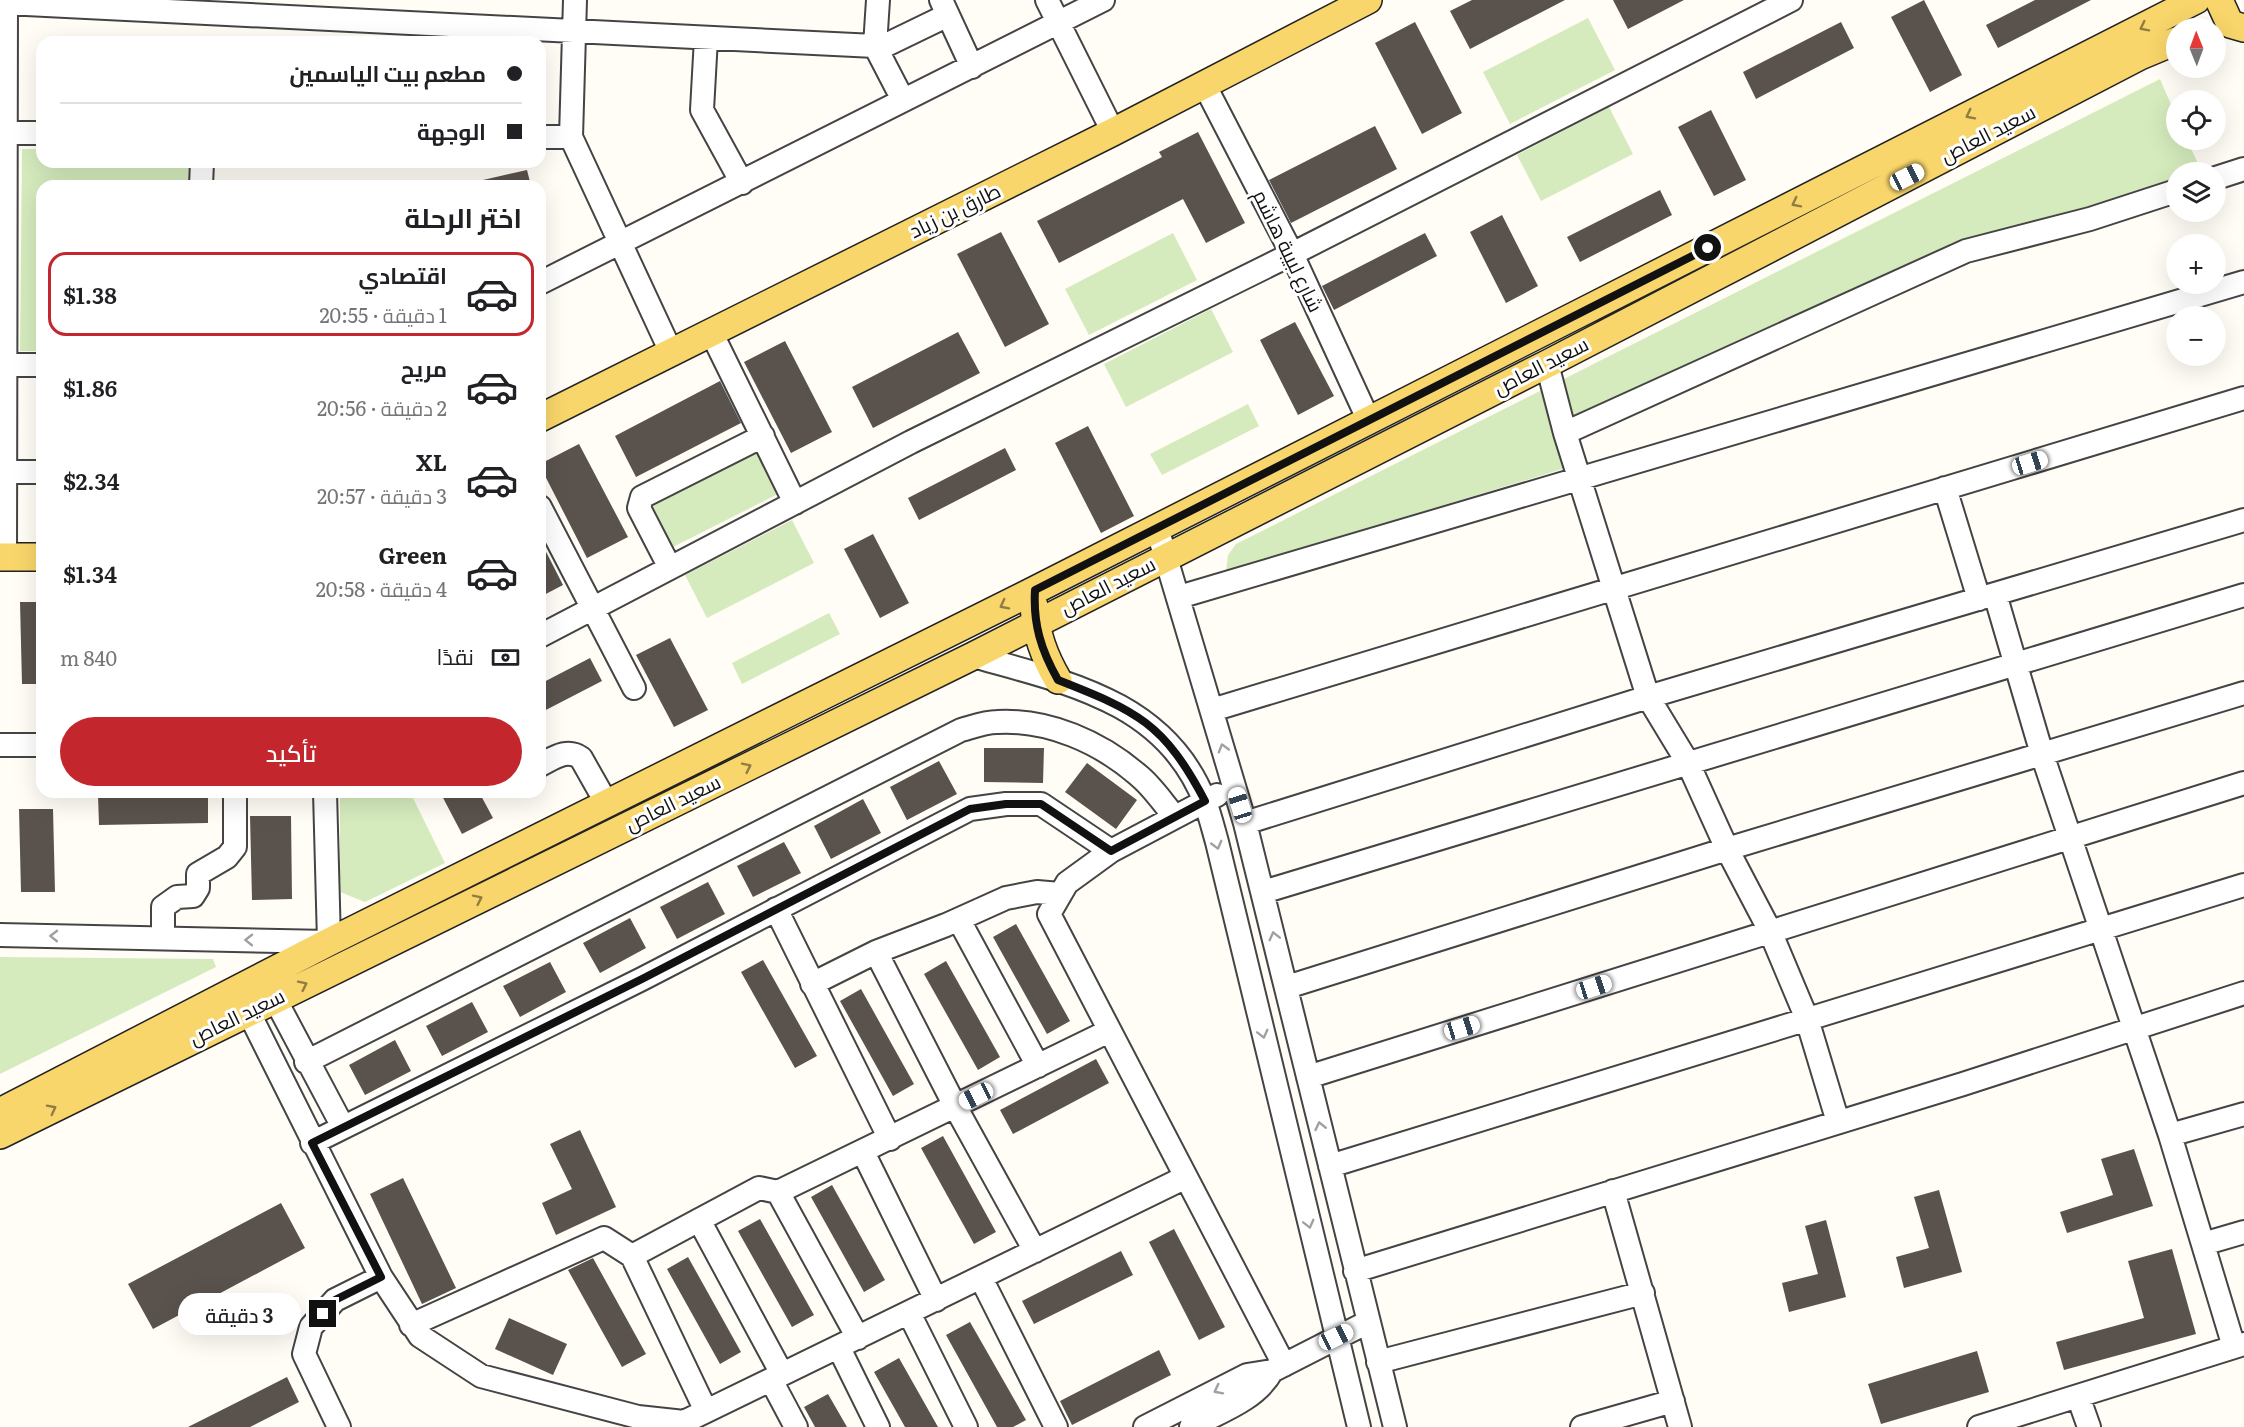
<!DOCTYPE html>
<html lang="ar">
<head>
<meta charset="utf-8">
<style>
  :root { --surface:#fff; --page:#f2f2f2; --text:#202124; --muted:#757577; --line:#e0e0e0; --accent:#c4262e }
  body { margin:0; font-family:Literata,Cairo,serif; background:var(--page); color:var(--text); direction:rtl; height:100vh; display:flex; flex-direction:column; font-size:22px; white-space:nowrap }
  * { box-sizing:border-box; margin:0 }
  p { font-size:20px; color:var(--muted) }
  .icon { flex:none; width:33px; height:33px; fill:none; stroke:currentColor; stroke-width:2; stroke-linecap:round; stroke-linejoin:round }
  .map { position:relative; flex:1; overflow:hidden; direction:ltr }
  .panel { position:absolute; left:36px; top:180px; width:510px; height:618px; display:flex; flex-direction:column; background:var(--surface); border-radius:18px; box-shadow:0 6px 24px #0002; direction:rtl }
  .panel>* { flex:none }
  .hud { position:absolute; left:36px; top:36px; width:510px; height:132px; border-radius:18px; box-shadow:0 6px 24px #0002; direction:rtl; display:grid; align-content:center; height:132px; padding:0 24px; background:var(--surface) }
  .needle { width:39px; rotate:359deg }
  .fabs { position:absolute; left:2166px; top:18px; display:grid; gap:12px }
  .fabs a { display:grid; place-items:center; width:60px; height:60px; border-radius:50%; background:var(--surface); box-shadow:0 6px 24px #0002; font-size:30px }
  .end { position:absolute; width:27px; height:27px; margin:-14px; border:8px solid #111; background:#fff; box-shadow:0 0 0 3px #fff }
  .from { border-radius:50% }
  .bubble { position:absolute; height:42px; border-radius:21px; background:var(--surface); box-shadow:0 6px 24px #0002; font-size:20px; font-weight:600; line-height:42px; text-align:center; direction:rtl }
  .car { position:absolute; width:18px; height:36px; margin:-18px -9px; border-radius:8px; box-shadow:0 0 4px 2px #0007; background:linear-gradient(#fff 24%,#345 0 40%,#fff 0 76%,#345 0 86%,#fff 0) }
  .hud b { display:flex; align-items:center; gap:21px; height:57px; font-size:22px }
  .hud b+b { border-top:2px solid var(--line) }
  .hud i { width:15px; height:15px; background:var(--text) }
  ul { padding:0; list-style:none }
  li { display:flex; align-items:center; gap:18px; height:84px; margin:0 12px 9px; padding:0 12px; border:3px solid transparent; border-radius:18px }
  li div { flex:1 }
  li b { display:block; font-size:22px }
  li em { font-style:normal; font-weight:600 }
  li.current { border-color:var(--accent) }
  li>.icon { width:54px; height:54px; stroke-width:1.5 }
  h2 { padding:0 24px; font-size:27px; line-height:72px }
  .pay { display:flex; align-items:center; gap:15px; height:66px; padding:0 24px; font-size:22px }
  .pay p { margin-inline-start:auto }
  .button { display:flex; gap:12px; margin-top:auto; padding:12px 24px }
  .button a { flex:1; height:69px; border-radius:36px; background:var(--accent); color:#fff; font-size:24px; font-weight:600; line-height:69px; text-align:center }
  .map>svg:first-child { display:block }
</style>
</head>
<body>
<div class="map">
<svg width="2244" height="1427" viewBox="0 0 2244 1427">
  <rect width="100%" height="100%" fill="#fffdf5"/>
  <path fill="#d5ebbd" d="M1588 18 1615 70 1510 124 1483 72Z
    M2160 79 2176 116V140H2187L2202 172H2176V180L1961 244 1557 432 1569 467 1226 571 1228 555 1236 544Z
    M1609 107 1633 154 1541 201 1517 155Z
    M22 149H42V162H191L190 186H42V351H20Z
    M1173 233 1197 280 1089 335 1065 289Z
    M1211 309 1233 352 1126 407 1104 364Z
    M1248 404 1259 426 1162 475 1150 454Z
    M758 449 780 493 669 549 648 504Z
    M792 520 814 563 707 618 685 575Z
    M829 613 840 634 742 684 732 663Z
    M340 792H410L445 863 365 902 340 892Z
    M0 957 213 959 216 967 0 1074Z"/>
  <path fill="#5a524d" d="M1472 0H1565L1470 49 1450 11Z
    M1613 0H1684L1628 29Z
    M1924 0 1962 75 1930 92 1891 17Z
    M2035 0H2091L1998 48 1986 25Z
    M1415 22 1462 113 1422 134 1375 43Z
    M1841 22 1854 48 1756 99 1743 72Z
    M1711 110 1746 180 1714 196 1678 127Z
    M1375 126 1397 169 1291 223 1269 180Z
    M1198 132 1245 223 1206 243 1183 199 1059 263 1037 221 1162 157 1159 152Z
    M527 170 531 186H483V180Z
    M1660 190 1672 215 1580 262 1567 237Z
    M1502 215 1538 286 1506 303 1470 232Z
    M1001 232 1049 324 1005 347 957 254Z
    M1425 233 1437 256 1334 310 1322 286Z
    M1295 322 1334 396 1298 415 1260 340Z
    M958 332 980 373 873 428 852 387Z
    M785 341 832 432 791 453 744 362Z
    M720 381 741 423 636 477 615 436Z
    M1088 426 1134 516 1101 533 1055 443Z
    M579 444 628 537 587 558 540 466V464Z
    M1005 448 1016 470 919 520 908 498Z
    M873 534 909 603 880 618 844 549Z
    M540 540 563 585 540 597Z
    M20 602H42V684H22Z
    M670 638 708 710 674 727 636 655Z
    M590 658 602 681 540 713V684Z
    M984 748H1044L1043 783 984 782Z
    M939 761 957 794 907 820 890 787Z
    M1087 763 1137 800 1116 829 1065 792Z
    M440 792H479L493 818 462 834Z
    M208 793V823L99 825 98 795Z
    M863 799 881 833 831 859 814 826Z
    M19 809H53L55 892H21Z
    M250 816H291L292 899 252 900Z
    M784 842 801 873 753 897 737 866Z
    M708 882 725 914 677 939 660 907Z
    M630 918 646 948 600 973 583 943Z
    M1016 924 1070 1021 1047 1034 993 937Z
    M763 960 817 1056 795 1068 741 972Z
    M946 961 1000 1057 978 1070 924 974Z
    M550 962 566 992 520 1017 503 986Z
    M861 989 914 1084 893 1096 840 1001Z
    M472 1002 488 1032 442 1056 426 1026Z
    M395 1040 411 1071 365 1095 349 1065Z
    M1096 1059 1109 1083 1013 1134 1000 1110Z
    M580 1130 616 1207 556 1235 542 1203 572 1189 550 1144Z
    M943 1136 996 1232 974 1244 921 1148Z
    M2134 1149 2153 1206 2067 1233 2060 1212 2113 1195 2101 1159Z
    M403 1178 456 1288 422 1304 370 1194Z
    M832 1185 885 1280 864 1292 811 1197Z
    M1939 1190 1962 1272 1904 1288 1896 1257 1929 1248 1914 1197Z
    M281 1203 305 1248 153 1329 128 1284Z
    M760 1219 814 1315 792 1327 738 1231Z
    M1826 1220 1846 1297 1789 1312 1782 1283 1818 1274 1805 1226Z
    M1174 1229 1225 1327 1199 1340 1149 1242Z
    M2172 1249 2196 1334 2064 1370 2056 1342 2144 1318 2128 1261Z
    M1121 1251 1133 1275 1034 1324 1022 1301Z
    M688 1257 741 1352 720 1364 667 1269Z
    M593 1258 646 1354 622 1367 568 1270Z
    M509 1318 567 1344 553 1375 495 1349Z
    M970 1322 1026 1420 1013 1427H997L946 1335Z
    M1159 1350 1171 1375 1072 1425 1060 1401Z
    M1977 1351 1989 1392 1881 1424 1868 1384Z
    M899 1358 938 1427H905L874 1372Z
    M287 1377 299 1402 250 1427H188Z
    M828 1394 847 1427H815L804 1407Z"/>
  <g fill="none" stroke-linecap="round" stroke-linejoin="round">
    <defs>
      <path id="minor" d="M575 0 571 137 671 352
        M878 0 875 46H884L948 15
        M941 0 972 67
        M1047 0 1113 132
        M6 3 875 46 903 100
        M706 38 702 110 742 183
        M1204 84 1292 254 1369 421
        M0 133H42
        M540 137H571
        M2216 178 2244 169
        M201 186 202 162
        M540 283 1103 0
        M711 332 795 503
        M1547 364 1565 433 1648 697 1688 763 1727 849 1770 931 1807 1019 1838 1122
        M6 365H42
        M1565 433 1966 251 2090 219 2176 191
        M6 472H42
        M1945 488 1979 599
        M540 507 634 688
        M1157 528 1245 823 1395 1427
        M5 557 6 0
        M670 568 639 508 642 497 763 436
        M1995 594 2042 754 2170 1135 2234 1347
        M1179 597 2244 282
        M540 636 911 442 1292 254 1791 0
        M973 656C1065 682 1166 701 1205 802 1210 815 1213 828 1217 842L1359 1427
        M1212 710 2244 398
        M0 745H42
        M540 765C554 758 567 748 581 758L607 804
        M1217 795 1111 851 1067 883 1049 914 1284 1365
        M1245 823 1648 697 2244 520
        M1263 892 2244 595
        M776 909 890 1139
        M959 920 1038 1066
        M0 935 329 942 325 792
        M163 938V907L177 897 193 896 198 888V874L227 857 235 847V792
        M812 984 876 952
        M1287 987 1727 849 2244 693
        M275 999 343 1127
        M248 1011 381 1277 420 1336 481 1376 638 1417 684 1422 1186 1177
        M306 1062 961 730C972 727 985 722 997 722 1048 719 1100 742 1138 775 1152 786 1163 803 1175 817
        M1308 1077 2244 783
        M2170 1135 2244 1114
        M312 1143 642 979 970 809 1006 804H1041L1111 851
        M863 1152 936 1300
        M1330 1166 2244 885
        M1613 1191 1680 1427
        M778 1192 858 1338
        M699 1220 782 1374
        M2203 1244 2244 1232
        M1035 1251 955 1106 876 952 946 925 1006 898 1037 892 1060 894
        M632 1256 706 1411
        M1355 1271 1963 1084 2244 993
        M981 1278 1056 1427
        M909 1313 966 1427
        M411 1325 604 1238 632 1256 759 1188 778 1192 1109 1031
        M839 1348 878 1427
        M1378 1362 1643 1293
        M771 1380 796 1427
        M2078 1396 2089 1427
        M339 1427 304 1354 311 1327 335 1300 381 1277
        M1145 1427 1247 1375 1272 1371 1368 1322
        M1191 1427C1219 1412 1256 1400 1272 1371
        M1582 1427 1673 1401
        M1979 1427 2244 1344"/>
      <path id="major" d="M2219 0 2230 24 2244 28
        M540 418 1113 132 1368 0
        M0 557H42
        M1034 606C1036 634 1044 656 1058 680
        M0 1112 329 942 1035 590 2196 0
        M0 1135 973 656 1547 364 2140 56 2176 41"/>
    </defs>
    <use href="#minor" stroke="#444" stroke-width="26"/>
    <use href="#major" stroke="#222" stroke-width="30"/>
    <use href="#minor" stroke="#fff" stroke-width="22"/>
    <use href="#major" stroke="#f9d66b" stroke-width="27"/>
  </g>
  <defs><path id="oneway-chevron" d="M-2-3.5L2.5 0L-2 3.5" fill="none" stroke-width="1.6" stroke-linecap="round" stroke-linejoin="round" transform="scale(1.5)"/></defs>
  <g stroke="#917d42">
    <use href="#oneway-chevron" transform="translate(2144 27) rotate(153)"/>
    <use href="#oneway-chevron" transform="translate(1970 115) rotate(153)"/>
    <use href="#oneway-chevron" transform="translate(1796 203) rotate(153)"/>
    <use href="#oneway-chevron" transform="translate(1004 605) rotate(153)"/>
    <use href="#oneway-chevron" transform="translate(747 767) rotate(-26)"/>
    <use href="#oneway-chevron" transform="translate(478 899) rotate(-26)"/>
    <use href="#oneway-chevron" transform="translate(303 985) rotate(-26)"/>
    <use href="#oneway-chevron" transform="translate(52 1109) rotate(-27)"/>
  </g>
  <g stroke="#a0a0a0">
    <use href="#oneway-chevron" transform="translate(1223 748) rotate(-106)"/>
    <use href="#oneway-chevron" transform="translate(1217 845) rotate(75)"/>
    <use href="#oneway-chevron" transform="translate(54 936) rotate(-179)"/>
    <use href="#oneway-chevron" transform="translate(1274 936) rotate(-104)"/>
    <use href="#oneway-chevron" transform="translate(249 940) rotate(-179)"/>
    <use href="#oneway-chevron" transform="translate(1263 1034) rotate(76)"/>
    <use href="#oneway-chevron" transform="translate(1320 1126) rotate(-103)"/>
    <use href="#oneway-chevron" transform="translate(1309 1224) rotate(76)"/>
    <use href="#oneway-chevron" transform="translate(1218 1390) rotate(153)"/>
  </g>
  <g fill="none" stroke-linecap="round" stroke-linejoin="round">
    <path stroke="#111" stroke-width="8" d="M323 1314 335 1300 381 1277 312 1143 642 979 970 809 1006 804H1041L1111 851 1205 801C1164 723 1137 711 1058 680 1041 650 1033 624 1035 590L1708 248"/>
  </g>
  <g text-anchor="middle" stroke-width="6" stroke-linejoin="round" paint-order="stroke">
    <g font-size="20" fill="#111" stroke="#fff">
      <text transform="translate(1988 134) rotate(-27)" y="7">سعيد العاص</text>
      <text transform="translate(955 211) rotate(-26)" y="7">طارق بن زياد</text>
      <text transform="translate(1288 251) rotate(64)" y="7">شارع لبيبة هاشم</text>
      <text transform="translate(1541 366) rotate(-27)" y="7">سعيد العاص</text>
      <text transform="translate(1108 586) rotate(-27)" y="7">سعيد العاص</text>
      <text transform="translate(673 803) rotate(-26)" y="7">سعيد العاص</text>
      <text transform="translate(237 1017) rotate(-26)" y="7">سعيد العاص</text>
    </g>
  </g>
</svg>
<div class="fabs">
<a><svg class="needle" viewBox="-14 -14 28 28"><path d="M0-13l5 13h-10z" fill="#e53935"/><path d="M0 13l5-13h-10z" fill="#757577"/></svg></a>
<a><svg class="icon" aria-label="locate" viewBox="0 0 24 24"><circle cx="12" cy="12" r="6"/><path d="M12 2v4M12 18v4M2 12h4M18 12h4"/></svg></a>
<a><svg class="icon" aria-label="layers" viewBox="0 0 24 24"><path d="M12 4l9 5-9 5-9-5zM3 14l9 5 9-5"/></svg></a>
<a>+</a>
<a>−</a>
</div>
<i class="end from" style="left:1708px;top:248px"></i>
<i class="end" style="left:323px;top:1314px"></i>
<div class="bubble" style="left:178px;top:1293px;width:123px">3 دقيقة</div>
<i class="car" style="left:1907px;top:177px;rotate:63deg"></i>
<i class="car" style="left:2030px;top:463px;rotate:73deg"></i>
<i class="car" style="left:1240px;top:805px;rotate:343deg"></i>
<i class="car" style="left:1594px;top:987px;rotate:72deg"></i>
<i class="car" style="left:1462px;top:1028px;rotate:73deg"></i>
<i class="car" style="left:976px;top:1096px;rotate:243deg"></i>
<i class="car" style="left:1336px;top:1337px;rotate:64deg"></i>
<div class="hud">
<b><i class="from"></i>مطعم بيت الياسمين</b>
<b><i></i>الوجهة</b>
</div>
<section class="panel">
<h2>اختر الرحلة</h2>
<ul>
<li class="current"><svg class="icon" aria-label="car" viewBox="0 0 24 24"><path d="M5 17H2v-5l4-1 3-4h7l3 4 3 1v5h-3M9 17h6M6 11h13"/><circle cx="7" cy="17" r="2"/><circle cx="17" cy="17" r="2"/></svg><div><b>اقتصادي</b><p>1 دقيقة · 20:55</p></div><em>$1.38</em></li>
<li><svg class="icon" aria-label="car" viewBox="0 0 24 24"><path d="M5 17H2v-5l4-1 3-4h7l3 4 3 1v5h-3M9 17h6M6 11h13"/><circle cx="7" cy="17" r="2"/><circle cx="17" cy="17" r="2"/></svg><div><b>مريح</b><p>2 دقيقة · 20:56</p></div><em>$1.86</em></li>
<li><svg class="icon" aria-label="car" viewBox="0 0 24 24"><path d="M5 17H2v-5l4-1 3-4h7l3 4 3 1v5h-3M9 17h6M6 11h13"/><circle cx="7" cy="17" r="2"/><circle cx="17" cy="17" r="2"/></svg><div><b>XL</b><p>3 دقيقة · 20:57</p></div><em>$2.34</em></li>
<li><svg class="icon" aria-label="car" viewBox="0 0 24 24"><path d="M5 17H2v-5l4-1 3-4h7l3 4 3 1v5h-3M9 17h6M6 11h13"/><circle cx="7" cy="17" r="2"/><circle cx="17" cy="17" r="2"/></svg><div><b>Green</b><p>4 دقيقة · 20:58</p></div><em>$1.34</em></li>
</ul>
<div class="pay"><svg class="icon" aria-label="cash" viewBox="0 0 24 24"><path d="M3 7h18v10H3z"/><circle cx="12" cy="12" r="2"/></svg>نقدًا<p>840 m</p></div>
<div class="button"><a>تأكيد</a></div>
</section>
</div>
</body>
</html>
